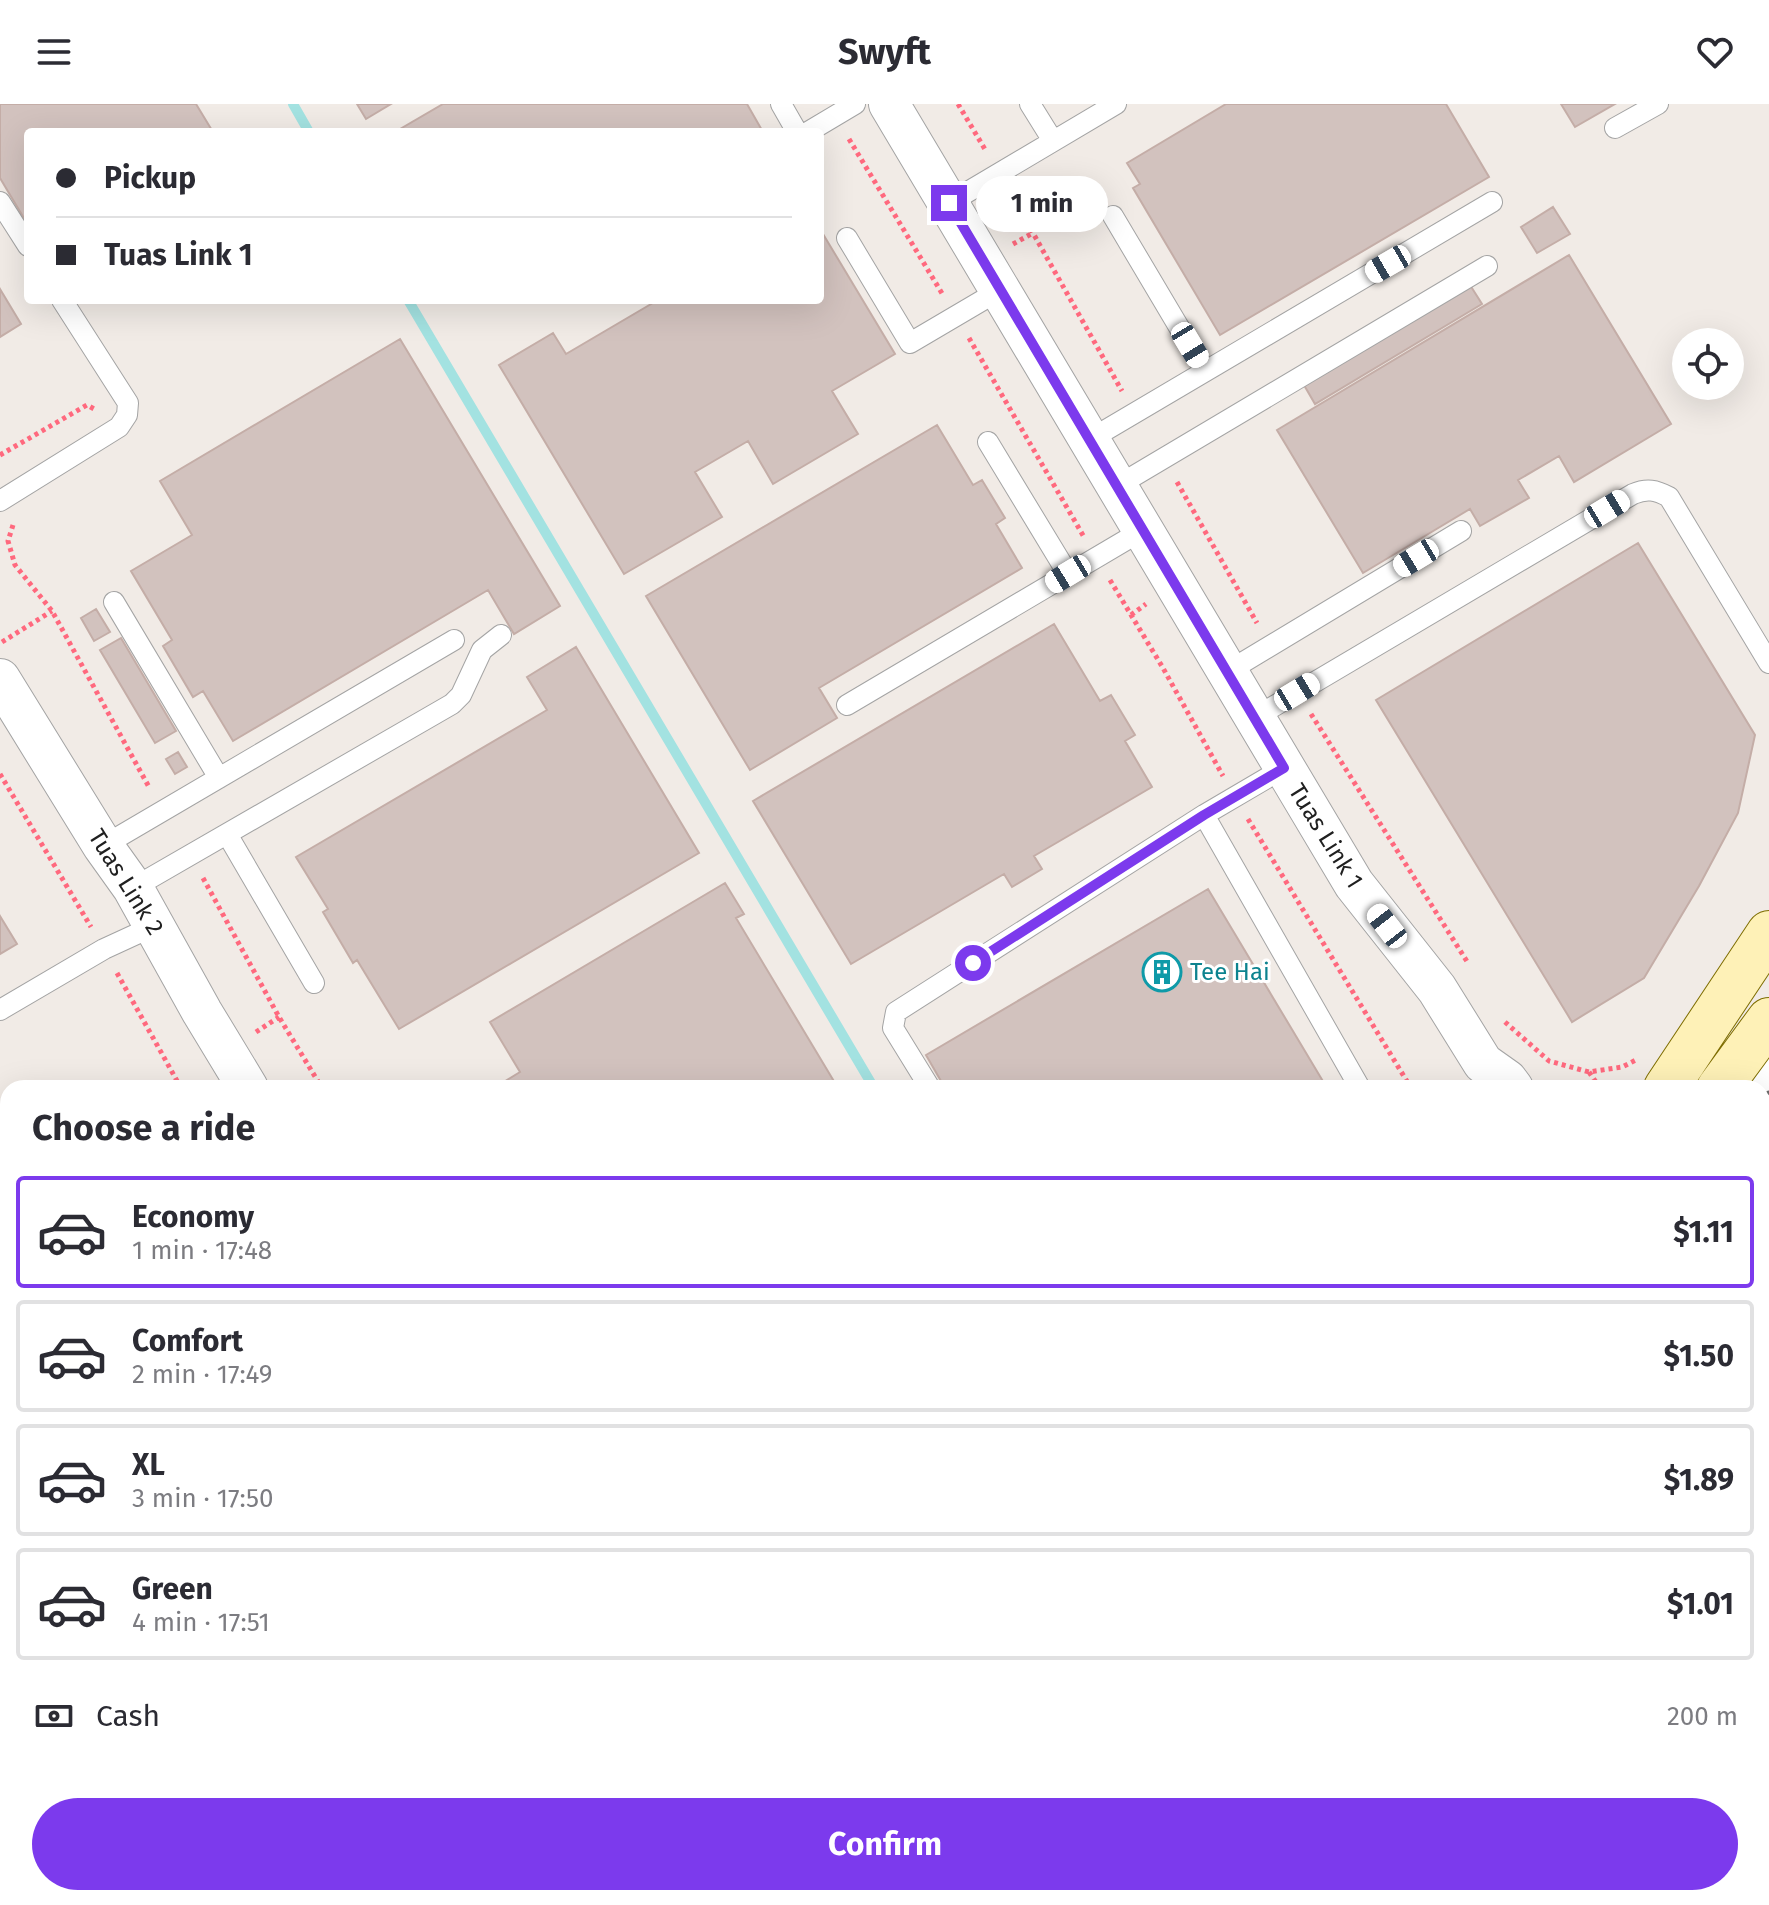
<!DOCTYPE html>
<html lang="en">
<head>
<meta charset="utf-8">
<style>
  :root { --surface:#fff; --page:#f7f7f7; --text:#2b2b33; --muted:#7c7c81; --line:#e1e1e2; --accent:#7c3aed }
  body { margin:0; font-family:"Fira Sans",sans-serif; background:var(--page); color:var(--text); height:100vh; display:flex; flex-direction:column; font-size:30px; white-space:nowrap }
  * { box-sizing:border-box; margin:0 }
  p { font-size:26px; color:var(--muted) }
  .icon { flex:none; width:44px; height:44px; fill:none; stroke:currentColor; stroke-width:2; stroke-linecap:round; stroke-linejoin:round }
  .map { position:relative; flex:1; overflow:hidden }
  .side { position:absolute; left:0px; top:976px; width:1770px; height:826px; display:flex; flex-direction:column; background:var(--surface); border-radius:24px 24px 0 0; box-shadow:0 8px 32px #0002 }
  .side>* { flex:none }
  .banner { position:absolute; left:24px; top:24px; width:800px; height:176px; border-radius:8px; box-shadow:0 8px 32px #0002; display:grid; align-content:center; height:176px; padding:0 32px; background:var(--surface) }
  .controls { position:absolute; left:1672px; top:224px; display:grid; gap:16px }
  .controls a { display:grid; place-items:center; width:72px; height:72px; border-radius:50%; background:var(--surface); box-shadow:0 8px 32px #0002; font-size:40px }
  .end { position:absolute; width:36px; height:36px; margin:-18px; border:10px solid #7c3aed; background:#fff; box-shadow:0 0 0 4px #fff }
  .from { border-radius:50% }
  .bubble { position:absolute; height:56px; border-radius:28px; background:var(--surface); box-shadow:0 8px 32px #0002; font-size:26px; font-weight:700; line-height:56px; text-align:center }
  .car { position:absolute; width:24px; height:48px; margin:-24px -12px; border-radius:10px; box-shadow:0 0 6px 2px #0007; background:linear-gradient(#fff 24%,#345 0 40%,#fff 0 76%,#345 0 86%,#fff 0) }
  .banner b { display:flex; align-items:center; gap:28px; height:76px; font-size:30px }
  .banner b+b { border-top:2px solid var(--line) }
  .banner i { width:20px; height:20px; background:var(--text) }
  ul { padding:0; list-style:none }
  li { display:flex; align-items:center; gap:24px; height:112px; margin:0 16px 12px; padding:0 16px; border:4px solid var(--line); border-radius:8px }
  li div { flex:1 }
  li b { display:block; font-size:30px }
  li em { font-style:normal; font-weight:700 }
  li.selected { border-color:var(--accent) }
  li>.icon { width:72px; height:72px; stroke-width:1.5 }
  h2 { padding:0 32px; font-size:36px; line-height:96px }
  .pay { display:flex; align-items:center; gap:20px; height:88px; padding:0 32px; font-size:30px }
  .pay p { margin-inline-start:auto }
  .button { display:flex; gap:16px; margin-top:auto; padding:16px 32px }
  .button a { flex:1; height:92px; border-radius:48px; background:var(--accent); color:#fff; font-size:32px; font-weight:700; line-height:92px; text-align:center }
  header { display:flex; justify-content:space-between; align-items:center; height:104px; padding:0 32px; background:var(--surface); font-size:36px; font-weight:700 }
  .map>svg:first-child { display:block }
</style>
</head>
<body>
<header><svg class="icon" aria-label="menu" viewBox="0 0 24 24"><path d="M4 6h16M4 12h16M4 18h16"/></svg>Swyft<svg class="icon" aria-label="heart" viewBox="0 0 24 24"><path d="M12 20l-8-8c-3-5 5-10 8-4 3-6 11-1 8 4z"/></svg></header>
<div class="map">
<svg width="1769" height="1801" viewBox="0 0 1769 1801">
  <rect width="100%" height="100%" fill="#f1ebe6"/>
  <path fill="#ead7eb" d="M8 1553V1794H665L669 1801H0V1557Z"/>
  <path fill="#dcefa8" d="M1769 1266V1801H1403L1399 1794H1762V1276Z"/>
  <path fill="#fff" d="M1769 938V1004H1767L1762 1014V984H1747Z
    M1769 1118V1181L1762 1191V1130Z
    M1203 1794H1334L1329 1801H1198Z"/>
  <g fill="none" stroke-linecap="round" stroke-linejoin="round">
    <path stroke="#a3e2e1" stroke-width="10" d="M293 0 309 28
      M408 196 874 984"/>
  </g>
  <path fill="#d2c2be" stroke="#c4ada7" stroke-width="2" d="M0 0H196L213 28H28V121L0 74Z
    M357 0H391L366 15Z
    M443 0H747L763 28H395Z
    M1226 0H1446L1489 73 1220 231 1133 84 1140 80 1127 59Z
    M1561 0H1615L1575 23Z
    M1073 79 1092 111 1071 124 1052 91Z
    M1553 103 1570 130 1537 149 1521 123Z
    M820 125 895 250 832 287 858 330 773 380 748 337 695 368 722 413 624 470 499 261 553 229 566 250 658 196H820Z
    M1569 151 1671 320 1574 378 1559 352 1518 376 1529 394 1480 422 1470 405 1363 469 1277 326Z
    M1470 181 1482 200 1315 300 1304 281Z
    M0 185 21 220 0 233Z
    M400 235 560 502 514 530 488 486 233 637 203 587 193 593 163 542 172 536 131 467 192 431 160 377Z
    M937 321 973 381 982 376 1005 414 996 420 1022 464 819 584 837 614 750 666 646 492Z
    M1638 439 1755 631 1738 709 1699 782 1644 874 1572 918 1376 596Z
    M96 505 110 528 94 537 81 514Z
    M1054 520 1100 597 1111 591 1135 631 1125 637 1152 683 1034 752 1042 765 1012 783 1004 770 851 860 753 697Z
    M121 534 176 627 155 639 100 546Z
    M576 543 699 749 399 925 357 856 353 859 323 808 328 805 296 753 547 606 527 573Z
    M178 648 187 663 175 670 166 655Z
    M725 779 744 810 736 814 838 984H494L520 968 490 918Z
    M1208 785 1327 984H945L926 951Z
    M0 812 17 840 0 850Z
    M8 1047V1198L0 1184V1051Z
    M0 1184 8 1198V1317L0 1322Z
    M8 1581V1794H307L306 1801H0V1586Z
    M839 1794H989L994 1801H843Z"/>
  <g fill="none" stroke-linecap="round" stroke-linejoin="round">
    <defs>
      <path id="lane" d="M781 0 797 28
        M1030 0 1053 37
        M1615 24 1658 0
        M808 28 855 0
        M0 98 28 142
        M949 99 1116 0
        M1113 112 1205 267
        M847 134 910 239 1000 186
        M1089 336 1492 98
        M988 338 1068 470
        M1117 382 1487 162
        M0 397 119 323 127 311 128 299 62 196
        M114 498 219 674
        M1227 568 1461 427
        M847 601 1143 426
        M1254 614 1633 390C1647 384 1656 386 1669 393L1769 559
        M1204 711 1360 984
        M227 730 314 879
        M103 742 454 536
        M133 784 452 600 461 591 482 546 501 531
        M0 906 104 845 154 822
        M930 984 893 924 896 908 1204 711 1284 664"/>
      <path id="street" d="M889 0 1354 780 1437 885 1483 959 1507 976 1513 984
        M0 575 103 742 133 784 202 908 248 984
        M0 1490 8 1485
        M730 1794 734 1801"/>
      <path id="secondary" d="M1666 984 1769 829
        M1719 984 1769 916
        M1091 1801 1096 1794
        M1139 1801 1144 1794"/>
    </defs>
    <use href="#lane" stroke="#a4a4a4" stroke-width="22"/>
    <use href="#street" stroke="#a4a4a4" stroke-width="42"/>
    <use href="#secondary" stroke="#7e6d00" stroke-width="46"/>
    <path stroke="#ff697e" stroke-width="5" stroke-dasharray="4 4" stroke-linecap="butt" d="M958 0 986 47
      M849 35 943 191
      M1011 90 1122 287
      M1013 140 1033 129
      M969 234 1084 433
      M0 351 87 301 96 306
      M1177 378 1257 519
      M13 421 8 437 15 461 52 507 149 683
      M1110 476 1163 564 1223 672
      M1131 511 1146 500
      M2 538 52 507
      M1311 610 1468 859
      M0 670 91 823
      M1248 715 1411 984
      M203 774 279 913 322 984
      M117 869 181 984
      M1505 918 1549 957 1589 968 1622 963 1636 956
      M256 928 279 913
      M1589 968 1600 984
      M0 1433 8 1428
      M0 1553 8 1548
      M672 1794 676 1801
      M797 1794 802 1801
      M1029 1801 1034 1794"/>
    <use href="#lane" stroke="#fff" stroke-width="20"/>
    <use href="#street" stroke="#fff" stroke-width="40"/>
    <use href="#secondary" stroke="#fef1b7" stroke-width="44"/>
    <defs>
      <path id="rail" d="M1762 1005 1769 991
        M1762 1169 1769 1159
        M1218 1801 1223 1794
        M1318 1801 1323 1794"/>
    </defs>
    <use href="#rail" stroke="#6e6e6e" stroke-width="9"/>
    <use href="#rail" stroke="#fff" stroke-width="6" stroke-dasharray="18" stroke-linecap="butt"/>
  </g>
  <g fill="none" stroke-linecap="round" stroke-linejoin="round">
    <path stroke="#7c3aed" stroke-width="10" d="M949 99 1284 664 1204 711 973 859"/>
  </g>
  <defs>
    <symbol id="building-ring" viewBox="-11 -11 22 22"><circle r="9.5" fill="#fff" stroke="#0f9aa8" stroke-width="1.5"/><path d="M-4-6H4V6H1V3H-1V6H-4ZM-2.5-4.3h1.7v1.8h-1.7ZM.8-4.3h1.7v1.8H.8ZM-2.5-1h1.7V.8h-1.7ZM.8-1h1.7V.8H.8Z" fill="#0f9aa8"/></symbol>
  </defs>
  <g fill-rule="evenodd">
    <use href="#building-ring" x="1140" y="846" width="44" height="44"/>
  </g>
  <g text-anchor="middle" stroke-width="6" stroke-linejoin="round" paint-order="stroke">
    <g font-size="24" fill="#202020" stroke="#fff">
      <text transform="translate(1326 732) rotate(58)" y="8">Tuas Link 1</text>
      <text transform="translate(126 778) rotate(58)" y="8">Tuas Link 2</text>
    </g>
    <g font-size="24" fill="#0d838f" stroke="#fff" text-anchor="start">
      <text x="1190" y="876">Tee Hai</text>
    </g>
  </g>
</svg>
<div class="controls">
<a><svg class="icon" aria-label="locate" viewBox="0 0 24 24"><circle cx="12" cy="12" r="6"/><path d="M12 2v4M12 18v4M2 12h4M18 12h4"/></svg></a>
</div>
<i class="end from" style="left:973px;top:859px"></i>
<i class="end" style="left:949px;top:99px"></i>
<div class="bubble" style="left:976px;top:72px;width:132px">1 min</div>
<i class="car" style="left:1388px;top:160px;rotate:240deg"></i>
<i class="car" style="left:1190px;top:241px;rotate:149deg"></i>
<i class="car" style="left:1607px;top:405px;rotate:59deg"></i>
<i class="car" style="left:1416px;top:454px;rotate:239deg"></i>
<i class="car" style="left:1068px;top:470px;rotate:239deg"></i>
<i class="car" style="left:1297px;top:588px;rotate:59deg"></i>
<i class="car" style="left:1387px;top:822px;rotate:322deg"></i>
<div class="banner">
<b><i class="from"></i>Pickup</b>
<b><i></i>Tuas Link 1</b>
</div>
<section class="side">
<h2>Choose a ride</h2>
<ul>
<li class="selected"><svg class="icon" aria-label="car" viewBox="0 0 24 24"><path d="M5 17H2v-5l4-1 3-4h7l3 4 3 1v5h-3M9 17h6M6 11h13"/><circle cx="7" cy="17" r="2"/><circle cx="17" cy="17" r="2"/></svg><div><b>Economy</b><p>1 min · 17:48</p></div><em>$1.11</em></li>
<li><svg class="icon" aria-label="car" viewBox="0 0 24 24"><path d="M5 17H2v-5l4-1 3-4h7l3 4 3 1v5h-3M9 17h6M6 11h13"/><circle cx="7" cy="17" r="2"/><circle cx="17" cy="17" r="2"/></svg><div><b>Comfort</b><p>2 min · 17:49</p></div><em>$1.50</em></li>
<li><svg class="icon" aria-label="car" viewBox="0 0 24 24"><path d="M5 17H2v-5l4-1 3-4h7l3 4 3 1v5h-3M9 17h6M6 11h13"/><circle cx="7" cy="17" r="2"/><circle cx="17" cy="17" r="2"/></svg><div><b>XL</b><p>3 min · 17:50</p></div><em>$1.89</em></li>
<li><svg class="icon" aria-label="car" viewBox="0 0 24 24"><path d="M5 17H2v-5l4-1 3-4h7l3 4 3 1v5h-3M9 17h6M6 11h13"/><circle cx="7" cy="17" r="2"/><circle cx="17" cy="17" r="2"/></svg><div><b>Green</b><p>4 min · 17:51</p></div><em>$1.01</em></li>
</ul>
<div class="pay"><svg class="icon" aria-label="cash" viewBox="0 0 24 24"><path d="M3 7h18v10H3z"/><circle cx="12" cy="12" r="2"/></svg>Cash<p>200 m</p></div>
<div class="button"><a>Confirm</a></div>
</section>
</div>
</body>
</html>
